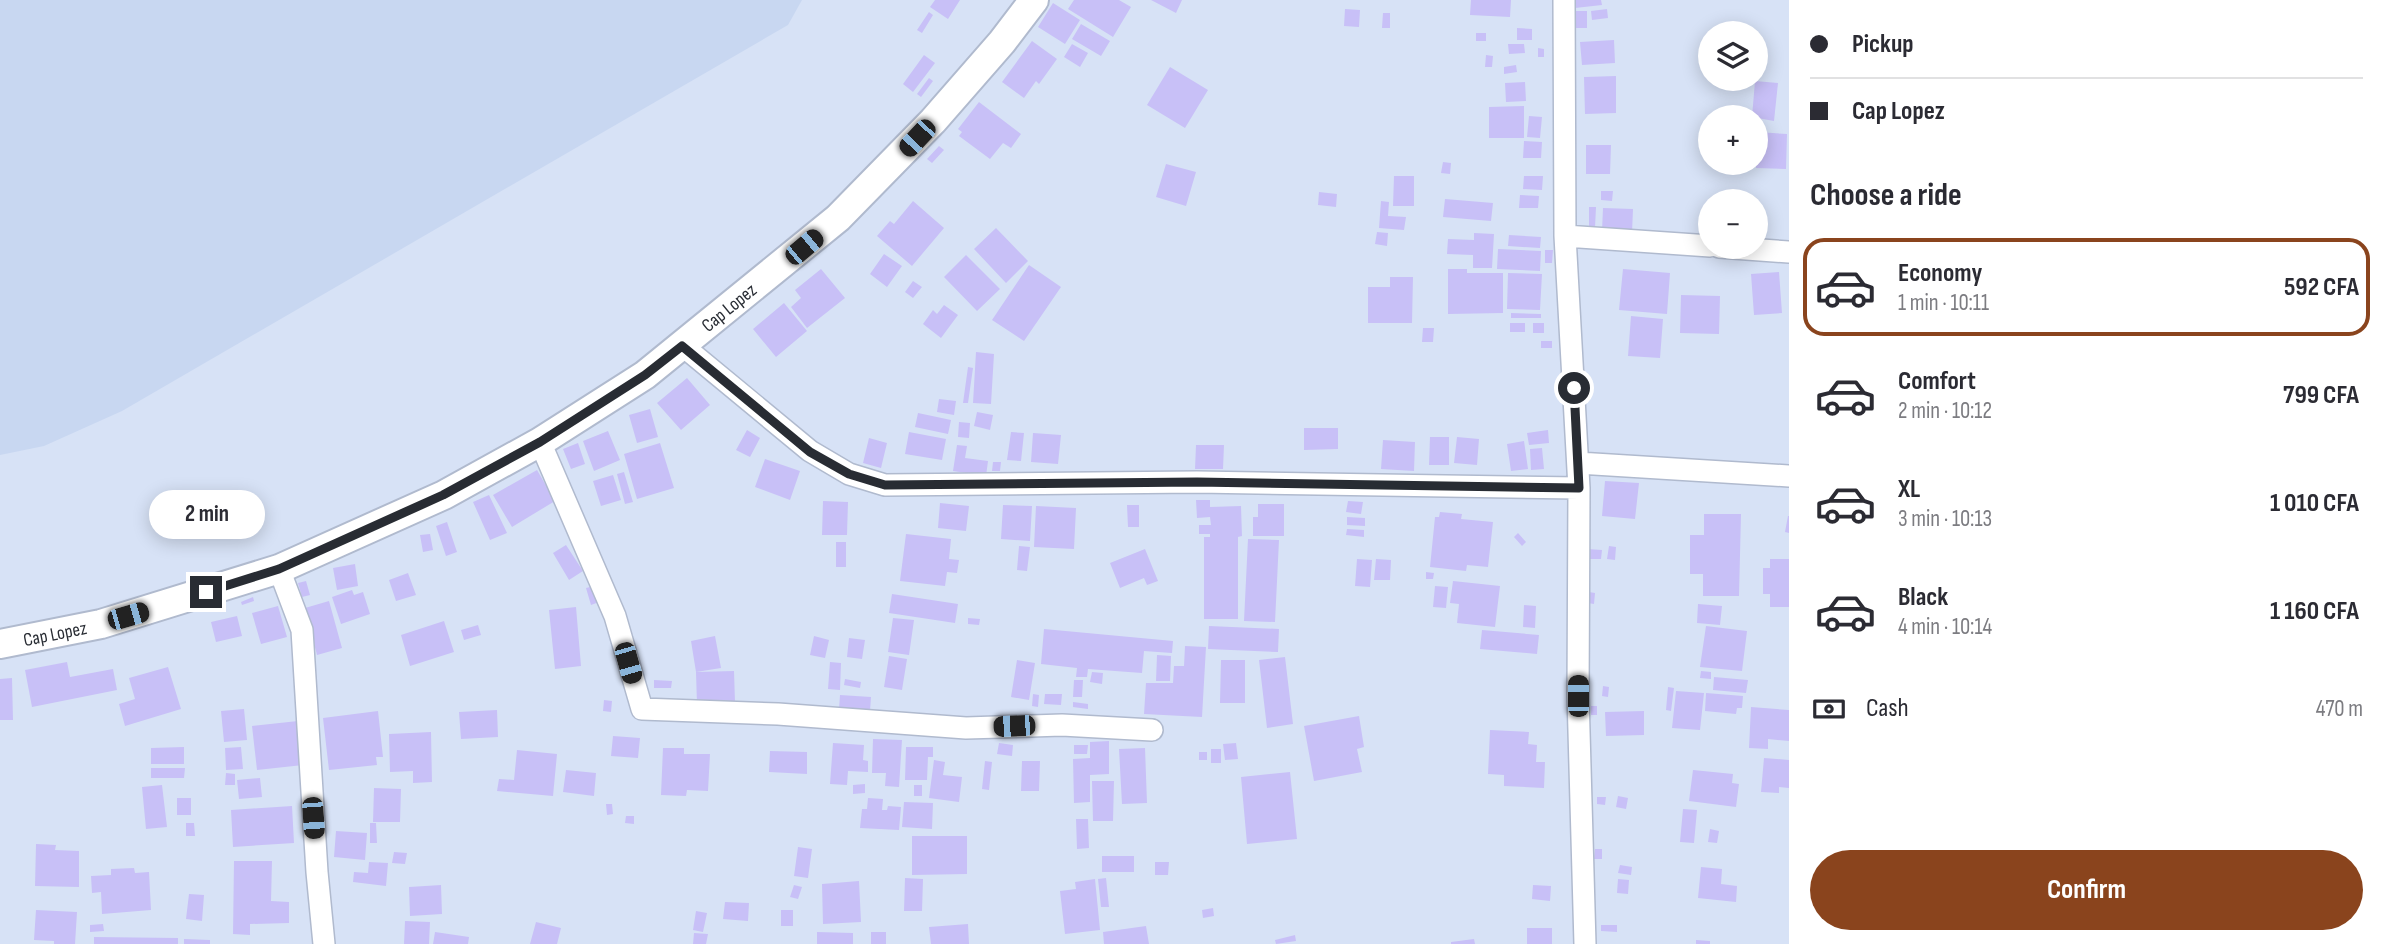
<!DOCTYPE html>
<html lang="en">
<head>
<meta charset="utf-8">
<style>
  :root { --surface:#fff; --page:#f2f2f3; --text:#2b2b33; --muted:#7c7c81; --line:#e1e1e2; --accent:#8a441d }
  body { margin:0; font-family:"Sofia Sans Condensed",sans-serif; background:var(--page); color:var(--text); height:100vh; display:flex; flex-direction:column; font-size:26px; white-space:nowrap }
  * { box-sizing:border-box; margin:0 }
  p { font-size:23px; color:var(--muted) }
  .icon { flex:none; width:38px; height:38px; fill:none; stroke:currentColor; stroke-width:2; stroke-linecap:round; stroke-linejoin:round }
  .map { position:relative; flex:1; overflow:hidden }
  .side { display:flex; flex-direction:column; background:var(--surface); width:595px }
  .side>* { flex:none }
  .hud { display:grid; align-content:center; height:154px; padding:0 21px; background:var(--surface) }
  .fabs { position:absolute; left:1698px; top:21px; display:grid; gap:14px }
  .fabs a { display:grid; place-items:center; width:70px; height:70px; border-radius:50%; background:var(--surface); box-shadow:0 4px 18px #0003; font-size:35px }
  .end { position:absolute; width:32px; height:32px; margin:-16px; border:9px solid #282c33; background:#fff; box-shadow:0 0 0 4px #fff }
  .from { border-radius:50% }
  .bubble { position:absolute; height:49px; border-radius:24px; background:var(--surface); box-shadow:0 4px 18px #0003; font-size:23px; font-weight:700; line-height:49px; text-align:center }
  .car { position:absolute; width:21px; height:42px; margin:-21px -10px; border-radius:9px; box-shadow:0 0 5px 2px #0007; background:linear-gradient(#222 24%,#8ab4d8 0 40%,#222 0 76%,#8ab4d8 0 86%,#222 0) }
  .hud b { display:flex; align-items:center; gap:24px; height:66px; font-size:26px }
  .hud b+b { border-top:2px solid var(--line) }
  .hud i { width:18px; height:18px; background:var(--text) }
  ul { padding:0; list-style:none }
  li { display:flex; align-items:center; gap:21px; height:98px; margin:0 14px 10px; padding:0 7px; border:4px solid transparent; border-radius:21px }
  li div { flex:1 }
  li b { display:block; font-size:26px }
  li em { font-style:normal; font-weight:700 }
  li.current { border-color:var(--accent) }
  li>.icon { width:63px; height:63px; stroke-width:1.5 }
  h2 { padding:0 21px; font-size:32px; line-height:84px }
  .pay { display:flex; align-items:center; gap:18px; height:77px; padding:0 21px; font-size:26px }
  .pay p { margin-inline-start:auto }
  .button { display:flex; gap:14px; margin-top:auto; padding:14px 21px }
  .button a { flex:1; height:80px; border-radius:42px; background:var(--accent); color:#fff; font-size:28px; font-weight:700; line-height:80px; text-align:center }
  main { display:flex; flex:1; min-height:0 }
  .map>svg:first-child { display:block }
</style>
</head>
<body>
<main>
<div class="map">
<svg width="1789" height="944" viewBox="0 0 1789 944">
  <rect width="100%" height="100%" fill="#d7e2f6"/>
  <path fill="#c8d7f1" d="M0 0H802L788 25 122 411 44 446 0 455Z"/>
  <path fill="#c8c0f7" d="M935 0H960L948 19 930 7Z
    M1074 0H1119L1131 7 1113 37 1068 9Z
    M1151 0H1182L1176 13Z
    M1471 0H1511L1510 17 1470 15Z
    M1574 0H1601L1602 5 1575 8Z
    M1053 3 1080 20 1065 44 1038 27Z
    M1345 9 1360 10 1359 27 1344 26Z
    M1607 9 1608 18 1592 20 1591 11Z
    M1575 11H1587V28H1575Z
    M929 12 933 15 922 33 917 30Z
    M1383 13H1390V28H1382Z
    M1081 24 1110 41 1101 56 1072 39Z
    M1517 28 1532 29V40H1517Z
    M1476 33H1486V41H1476Z
    M1614 40 1615 63 1582 65 1580 42Z
    M1032 41 1057 59 1039 84 1036 81 1024 98 1002 82Z
    M1072 44 1088 53 1080 67 1064 57Z
    M1508 44H1524L1525 53 1509 54Z
    M1538 48 1544 49V57H1538Z
    M924 55 935 63 913 92 903 84Z
    M1486 55 1493 56 1492 67H1485Z
    M1516 65 1517 72 1504 74V67Z
    M1170 67 1208 90 1185 128 1147 105Z
    M1616 76V113L1585 114 1584 77Z
    M929 78 933 81 921 97 917 94Z
    M1755 81 1778 83 1774 121 1752 117Z
    M1525 82 1526 101 1506 102 1505 83Z
    M979 102 1021 134 1011 148 1003 143 990 159 959 136 962 132 958 129Z
    M1524 106V138H1489V107Z
    M1529 116 1542 117 1540 138 1527 137Z
    M1758 132 1787 134 1786 169 1756 168Z
    M1524 141 1542 142 1541 158H1523Z
    M1586 145H1611L1610 174H1586Z
    M939 146 944 150 932 163 927 159Z
    M1443 162 1451 163 1450 174 1441 173Z
    M1166 164 1196 172 1186 206 1156 197Z
    M1394 176H1414V206H1393Z
    M1524 176H1543L1542 190 1523 189Z
    M1601 191H1613L1612 201 1601 200Z
    M1319 192 1337 194 1336 207 1318 205Z
    M1520 195 1539 196 1538 208H1519Z
    M1445 199 1493 203 1491 221 1443 217Z
    M913 201 944 228 912 266 877 236 890 221 894 224Z
    M1381 201 1389 202 1388 216 1406 217 1404 230 1379 228Z
    M1589 207H1596L1595 228H1589Z
    M1603 208 1633 209 1632 233 1602 231Z
    M996 228 1028 261 1006 283 974 249Z
    M1377 232 1388 233 1387 246 1375 244Z
    M1474 233 1494 234 1492 268H1473V255L1447 254 1448 239 1474 240Z
    M1509 235 1541 237 1540 248 1508 246Z
    M1498 249 1541 251 1540 271 1497 269Z
    M1545 250H1553L1552 263H1545Z
    M884 254 902 266 887 287 870 274Z
    M966 255 1000 289 977 311 944 277Z
    M1029 265 1061 287 1024 341 992 320Z
    M821 269 845 298 807 328 791 307 801 298 795 290Z
    M1448 269H1467V273H1503V313L1448 314Z
    M1623 269 1670 273 1667 314 1619 310Z
    M1779 272 1782 313 1754 315 1751 274Z
    M1508 273 1542 274 1540 310 1507 309Z
    M1390 277H1413L1412 323H1368V287H1390Z
    M913 281 922 287 913 298 905 292Z
    M1681 295 1720 296 1719 334 1680 333Z
    M784 303 807 331 776 357 753 329Z
    M944 305 958 315 941 338 923 324 933 310 937 314Z
    M1511 313 1541 314V318H1511Z
    M1631 316 1663 319 1660 358 1628 356Z
    M1510 323H1525V332H1510Z
    M1533 323H1544V333H1533Z
    M1423 328H1434L1433 342H1422Z
    M1541 341H1552V348H1541Z
    M976 352 994 354 991 404 973 403Z
    M968 367 973 368 968 403H963Z
    M687 378 710 405 681 430 657 403Z
    M939 399 956 401 954 415 937 412Z
    M650 409 658 437 637 443 629 415Z
    M977 412 993 415 990 430 974 426Z
    M918 413 951 420 948 434 915 427Z
    M959 422 970 423 969 438 958 437Z
    M1304 428H1338V449L1304 450Z
    M747 430 760 438 750 457 736 450Z
    M1548 430 1549 443 1529 445 1527 433Z
    M608 431 620 460 594 471 583 441Z
    M909 432 946 439 942 460 905 454Z
    M1011 432 1024 433 1021 461 1007 460Z
    M1033 433 1061 435 1058 464 1031 462Z
    M1430 437H1449V465H1429Z
    M1457 437 1479 439 1477 465 1454 463Z
    M869 438 887 443 881 468 863 463Z
    M1383 440 1415 442 1414 471 1381 469Z
    M1524 441 1528 469 1511 471 1507 444Z
    M578 443 585 464 571 469 563 449Z
    M660 443 674 488 637 499 624 454Z
    M957 445 967 446 965 458 988 461 986 476 953 471Z
    M1196 445H1224L1223 469H1195Z
    M1542 448 1544 469 1531 470 1530 449Z
    M765 459 800 471 790 500 755 487Z
    M993 462H1001L1000 471H992Z
    M537 470 555 501 512 527 493 495Z
    M624 472 633 502 625 504 617 474Z
    M613 475 621 500 601 506 593 481Z
    M1605 481 1639 483 1635 519 1602 516Z
    M489 495 507 533 490 540 473 502Z
    M1196 500H1210V507L1241 506 1242 536 1238 537V619H1204V537H1210V534H1199V525H1211L1210 517 1197 518Z
    M823 501 848 502 847 535H822Z
    M1348 501 1363 502 1361 514 1346 512Z
    M940 503 969 506 966 531 938 528Z
    M1258 504H1284V536H1253V517H1258Z
    M1003 505 1032 506 1030 541 1001 539Z
    M1127 505H1139V527H1128Z
    M1036 506 1076 508 1074 549 1034 547Z
    M1440 512 1462 514 1461 519 1493 522 1488 567 1467 565 1466 571 1430 567 1435 517H1439Z
    M1704 514H1741L1739 596H1703V574H1690V535H1704Z
    M1788 516H1789V533L1785 532Z
    M1347 517 1365 518V526L1347 525Z
    M447 522 457 552 446 556 436 526Z
    M1347 529 1364 530V537L1346 535Z
    M1518 533 1526 542 1522 546 1514 537Z
    M430 534 433 550 423 552 420 535Z
    M906 534 951 539 949 559 959 560 957 573 947 572 945 586 900 581Z
    M1248 539 1279 540 1275 622 1244 621Z
    M836 542H846V567H836Z
    M566 545 583 571 569 580 553 553Z
    M1019 546 1030 547 1027 571 1017 570Z
    M1609 546 1616 547 1615 560 1607 559Z
    M1145 549 1158 581 1147 585 1144 578 1120 588 1110 563Z
    M1587 549 1602 550 1601 559H1587Z
    M1357 559 1372 560 1370 587 1355 586Z
    M1376 559 1391 560 1390 580H1374Z
    M1770 559H1789V607H1770V594H1763V568H1770Z
    M355 564 358 586 337 590 333 568Z
    M1426 572 1434 573 1433 579H1426Z
    M408 573 416 595 396 601 389 580Z
    M306 581 310 595 302 597 298 583Z
    M1453 581 1500 586 1495 627 1457 623 1459 604 1450 603Z
    M594 586 599 602 591 605 586 588Z
    M1435 586 1448 587 1446 608 1433 607Z
    M352 590 354 595 363 592 370 614 341 624 332 597Z
    M1589 592 1595 593 1594 604 1588 603Z
    M892 594 958 604 955 623 889 613Z
    M253 597 254 601 242 605 241 602Z
    M329 601 342 648 317 655 305 608Z
    M1698 604 1722 606 1720 625 1697 623Z
    M1524 605 1536 606 1535 628 1523 627Z
    M278 606 287 637 261 644 252 613Z
    M576 607 581 666 555 669 549 610Z
    M237 616 242 636 216 642 211 622Z
    M893 618 914 620 909 655 888 652Z
    M968 618 980 619 979 625 968 624Z
    M444 621 454 652 410 666 401 635Z
    M478 625 481 635 464 640 461 630Z
    M1209 626 1279 629 1278 652 1208 649Z
    M1706 626 1747 631 1742 671 1700 667Z
    M1044 629 1173 641 1172 653 1144 651 1142 673 1088 669 1087 677H1076L1077 668 1041 664Z
    M1482 630 1539 635 1537 654 1480 649Z
    M715 636 721 668 696 672 691 641Z
    M814 636 829 640 825 658 810 655Z
    M849 638 865 640 862 659 847 657Z
    M1185 646 1206 647 1202 717 1144 714 1146 683H1173L1174 666H1184Z
    M1157 655 1171 656 1170 681H1156Z
    M889 656 907 659 902 690 884 687Z
    M1285 657 1293 724 1267 728 1259 660Z
    M1017 660 1035 663 1029 700 1011 697Z
    M1221 660H1245V703H1220Z
    M67 662 70 677 113 669 117 690 32 707 25 670Z
    M830 662 841 663 840 690 828 689Z
    M168 667 181 709 125 726 119 704 135 699 129 678Z
    M734 671 735 703 697 704 696 672Z
    M1701 671 1711 672V679L1700 678Z
    M1092 672 1103 673 1102 684 1090 682Z
    M1714 677 1748 680 1746 693 1713 690Z
    M12 678 13 720H0V679Z
    M845 679 861 682 860 688 844 685Z
    M654 680 672 681 671 688H654Z
    M1074 680H1083L1082 697H1073Z
    M1603 686 1609 687 1608 697 1602 696Z
    M1668 687 1674 688 1671 711 1666 710Z
    M1676 691 1704 693 1700 730 1672 728Z
    M1706 693 1743 696 1742 708H1737L1736 714 1705 711Z
    M1033 694 1039 695 1038 707 1032 706Z
    M1045 694H1062L1061 705 1044 704Z
    M840 695 871 697 870 711 839 710Z
    M604 700 612 701 611 712 603 711Z
    M1073 702 1088 704V709L1073 707Z
    M1591 706H1597V715H1591Z
    M1751 707 1789 710V741L1768 739V749L1749 748Z
    M244 709 247 740 224 742 221 711Z
    M497 710 498 737 461 739 459 712Z
    M378 711 383 757H376L377 765 329 770 323 718Z
    M1644 711V735L1606 736 1605 712Z
    M1359 716 1364 747 1357 749 1362 772 1314 781 1304 726Z
    M298 721 303 765 257 770 252 726Z
    M1490 730 1529 732 1528 744 1537 745 1536 762H1545L1544 788 1504 786V775L1488 774Z
    M431 732 432 782 413 783V771L390 772 389 734Z
    M613 736 640 738 638 758 611 756Z
    M873 739 902 740 899 787 885 786 886 773H872Z
    M1109 741V774L1090 775V802L1074 803 1073 759 1090 758V742Z
    M833 743 864 745 863 760 868 761V772L848 771 847 785 830 784Z
    M999 743 1013 745 1012 756 997 754Z
    M1236 743 1238 759 1225 760 1223 744Z
    M1074 745H1088L1087 754H1074Z
    M184 747V764H151V748Z
    M241 747 243 769 226 770 225 748Z
    M906 747H933V757H928L927 780H905Z
    M663 748H684V754H710L708 791 687 790 686 796 661 795Z
    M1145 748 1147 803 1122 804 1119 749Z
    M1211 749H1221V763H1211Z
    M517 750 557 754 553 796 497 791 499 779 514 780Z
    M770 751 807 752V774L769 772Z
    M1199 752H1207V760H1199Z
    M1764 758 1789 760V788L1779 787V793L1761 792Z
    M934 760 945 762 943 775 962 777 959 802 929 798Z
    M985 761 992 762 989 790 982 789Z
    M1022 761H1040L1039 791H1021Z
    M151 768H185L184 778H151Z
    M566 770 596 773 594 796 563 792Z
    M1693 770 1733 774 1732 783 1739 784 1736 807 1689 801Z
    M1290 772 1297 839 1247 844 1241 777Z
    M226 773 235 774V785H225Z
    M260 778 262 797 239 799 237 780Z
    M1092 781H1114L1113 821H1093Z
    M865 784V793L853 794V785Z
    M162 785 167 827 146 829 142 787Z
    M914 785H922V796H914Z
    M374 788 401 789 400 822H373Z
    M1618 796 1628 798 1626 809 1616 807Z
    M1597 797H1606L1605 805 1597 804Z
    M177 798H191V815H177Z
    M868 798 883 799 882 810H887L888 806 901 807 899 830 860 828 862 809H867Z
    M904 802 933 803 932 829 902 827Z
    M606 804H612L613 814 607 815Z
    M292 806 294 843 233 847 231 810Z
    M1683 809 1697 810 1694 843 1680 842Z
    M626 816H634V824L625 823Z
    M1076 819H1088L1089 848 1077 849Z
    M186 823H194L195 836H186Z
    M370 823H376L377 843H370Z
    M1710 829 1719 831 1717 843 1708 842Z
    M336 831 367 833 365 860 334 857Z
    M912 836H967V874L912 875Z
    M36 844 56 845 55 850 79 851V887L35 886Z
    M798 847 812 849 808 878 794 876Z
    M1595 849H1602V859H1594Z
    M394 852 407 853 405 864 392 863Z
    M1102 856H1134V872H1102Z
    M234 861H272L271 901 289 902V923L250 924V935L233 934Z
    M369 862 388 863 386 886 353 882 354 872 368 873Z
    M1155 862H1169L1168 875H1155Z
    M1620 865 1632 867 1631 875 1618 873Z
    M1701 867 1722 869 1721 884 1737 886 1736 902 1698 898Z
    M134 868 135 873 149 872 151 910 102 914 101 892 92 893 91 876 111 875V869Z
    M905 878 923 879 922 911H904Z
    M1106 878 1109 907H1101L1098 879Z
    M1095 879 1100 930 1065 934 1060 891 1076 889 1075 882Z
    M1618 879 1629 880 1628 894 1617 893Z
    M859 881 861 922 823 924 822 884Z
    M441 885 442 914 410 916 409 887Z
    M794 885 802 887 798 899 790 897Z
    M1533 885 1551 886 1550 901 1532 899Z
    M189 894 204 895 202 921 186 919Z
    M725 902 749 903 748 921 723 919Z
    M1213 908 1214 916 1203 918 1202 910Z
    M36 910 77 912 75 944H54V941L34 940Z
    M781 910H793V926H781Z
    M696 911 707 913 703 932 693 930Z
    M405 921 430 922 429 944H404Z
    M536 922 561 928 557 944H530Z
    M103 924 104 931 90 932V925Z
    M968 924 969 944H931L929 927Z
    M1601 925H1617V932L1601 931Z
    M1146 926 1149 944H1104L1103 932Z
    M1527 928H1552V944H1527Z
    M435 932 469 937 468 944H433Z
    M817 932 853 933V944H817Z
    M871 932H886V944H871Z
    M694 933 708 934 706 944H693Z
    M1295 935 1296 941 1276 944 1275 940Z
    M94 937 178 938V944H94Z
    M184 939 210 940V944H184Z
    M1474 939 1475 944H1451V942Z
    M1696 940 1710 941V944H1696Z"/>
  <g fill="none" stroke-linecap="round" stroke-linejoin="round">
    <defs>
      <path id="street" d="M1564 0 1565 236 1579 488 1578 696 1585 944
        M1565 236 1710 246
        M1719 247 1789 252
        M683 346 810 451 849 474 885 485 1197 482 1579 488
        M540 442 615 616 642 709 778 714 966 728 1062 725 1152 730
        M1578 463 1789 476
        M279 569 302 630 317 872 324 944"/>
      <g id="secondary">
        <path id="s1" d="M0 644 101 624 279 569 444 495 540 442 645 375 838 218 933 121 1002 42 1034 0"/>
      </g>
    </defs>
    <use href="#street" stroke="#b0bace" stroke-width="24"/>
    <use href="#secondary" stroke="#b0bace" stroke-width="32"/>
    <use href="#street" stroke="#fff" stroke-width="21"/>
    <use href="#secondary" stroke="#fff" stroke-width="28"/>
  </g>
  <g fill="none" stroke-linecap="round" stroke-linejoin="round">
    <path stroke="#282c33" stroke-width="9" d="M206 592 279 569 443 495 540 442 645 375 682 346 810 452 849 474 885 485 1197 482 1579 488 1574 388"/>
  </g>
  <g text-anchor="middle" stroke-width="5" stroke-linejoin="round" paint-order="stroke">
    <g font-size="19" fill="#282c33" stroke="#e8effb">
      <text dy="7" stroke="none"><textPath href="#s1" startOffset="812">Cap Lopez</textPath></text>
      <text dy="7" stroke="none"><textPath href="#s1" startOffset="56">Cap Lopez</textPath></text>
    </g>
  </g>
</svg>
<div class="fabs">
<a><svg class="icon" aria-label="layers" viewBox="0 0 24 24"><path d="M12 4l9 5-9 5-9-5zM3 14l9 5 9-5"/></svg></a>
<a>+</a>
<a>−</a>
</div>
<i class="end from" style="left:1574px;top:388px"></i>
<i class="end" style="left:206px;top:592px"></i>
<div class="bubble" style="left:149px;top:490px;width:116px">2 min</div>
<i class="car" style="left:917px;top:138px;rotate:223deg"></i>
<i class="car" style="left:804px;top:247px;rotate:50deg"></i>
<i class="car" style="left:128px;top:616px;rotate:74deg"></i>
<i class="car" style="left:628px;top:663px;rotate:164deg"></i>
<i class="car" style="left:1578px;top:696px;rotate:0deg"></i>
<i class="car" style="left:1014px;top:726px;rotate:268deg"></i>
<i class="car" style="left:313px;top:818px;rotate:176deg"></i>
</div>
<section class="side">
<div class="hud">
<b><i class="from"></i>Pickup</b>
<b><i></i>Cap Lopez</b>
</div>
<h2>Choose a ride</h2>
<ul>
<li class="current"><svg class="icon" aria-label="car" viewBox="0 0 24 24"><path d="M5 17H2v-5l4-1 3-4h7l3 4 3 1v5h-3M9 17h6M6 11h13"/><circle cx="7" cy="17" r="2"/><circle cx="17" cy="17" r="2"/></svg><div><b>Economy</b><p>1 min · 10:11</p></div><em>592 CFA</em></li>
<li><svg class="icon" aria-label="car" viewBox="0 0 24 24"><path d="M5 17H2v-5l4-1 3-4h7l3 4 3 1v5h-3M9 17h6M6 11h13"/><circle cx="7" cy="17" r="2"/><circle cx="17" cy="17" r="2"/></svg><div><b>Comfort</b><p>2 min · 10:12</p></div><em>799 CFA</em></li>
<li><svg class="icon" aria-label="car" viewBox="0 0 24 24"><path d="M5 17H2v-5l4-1 3-4h7l3 4 3 1v5h-3M9 17h6M6 11h13"/><circle cx="7" cy="17" r="2"/><circle cx="17" cy="17" r="2"/></svg><div><b>XL</b><p>3 min · 10:13</p></div><em>1 010 CFA</em></li>
<li><svg class="icon" aria-label="car" viewBox="0 0 24 24"><path d="M5 17H2v-5l4-1 3-4h7l3 4 3 1v5h-3M9 17h6M6 11h13"/><circle cx="7" cy="17" r="2"/><circle cx="17" cy="17" r="2"/></svg><div><b>Black</b><p>4 min · 10:14</p></div><em>1 160 CFA</em></li>
</ul>
<div class="pay"><svg class="icon" aria-label="cash" viewBox="0 0 24 24"><path d="M3 7h18v10H3z"/><circle cx="12" cy="12" r="2"/></svg>Cash<p>470 m</p></div>
<div class="button"><a>Confirm</a></div>
</section>
</main>
</body>
</html>
